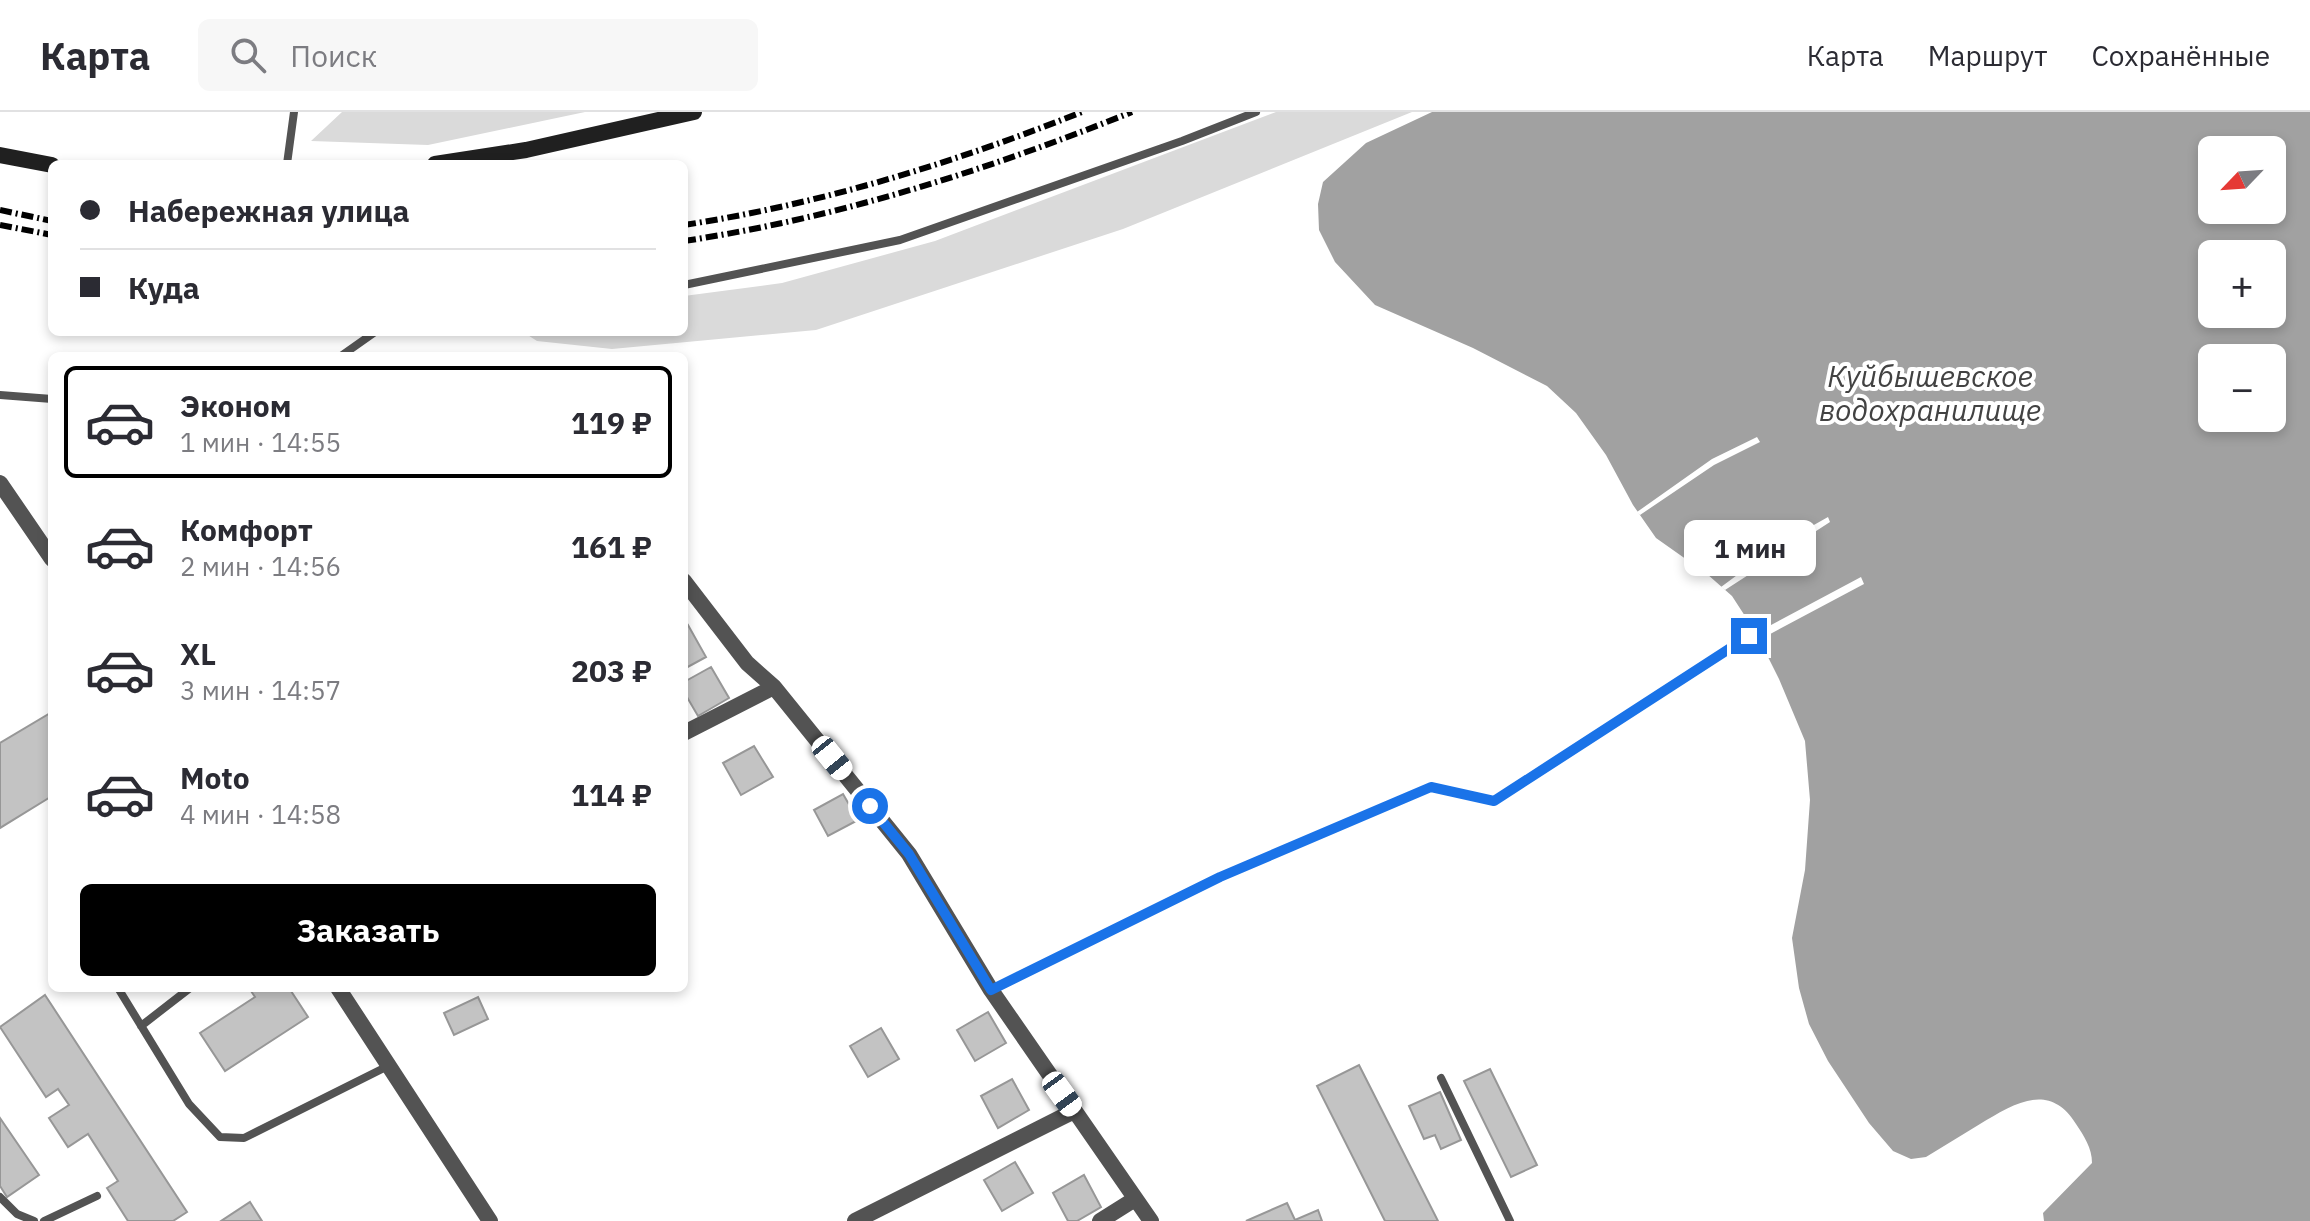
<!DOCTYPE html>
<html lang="ru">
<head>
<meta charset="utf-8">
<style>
  :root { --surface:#fff; --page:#f7f7f7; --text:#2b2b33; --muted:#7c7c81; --line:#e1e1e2; --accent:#000 }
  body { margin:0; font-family:"IBM Plex Sans",sans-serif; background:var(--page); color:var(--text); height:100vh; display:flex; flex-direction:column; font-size:30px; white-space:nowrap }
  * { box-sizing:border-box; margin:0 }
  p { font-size:26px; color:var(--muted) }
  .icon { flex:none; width:44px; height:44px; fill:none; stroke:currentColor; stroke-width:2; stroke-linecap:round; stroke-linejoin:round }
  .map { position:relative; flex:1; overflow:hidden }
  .details { position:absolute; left:48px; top:240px; width:640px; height:640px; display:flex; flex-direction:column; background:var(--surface); border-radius:12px; box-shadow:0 4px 12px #0003 }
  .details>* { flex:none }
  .guide { position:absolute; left:48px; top:48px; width:640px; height:176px; border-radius:12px; box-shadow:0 4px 12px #0003; display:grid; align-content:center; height:176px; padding:0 32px; background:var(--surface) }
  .needle { width:52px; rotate:245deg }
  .fabs { position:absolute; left:2198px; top:24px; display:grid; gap:16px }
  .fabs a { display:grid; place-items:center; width:88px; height:88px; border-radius:12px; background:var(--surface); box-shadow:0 4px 12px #0003; font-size:40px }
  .end { position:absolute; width:36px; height:36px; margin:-18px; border:10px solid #1a73e8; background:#fff; box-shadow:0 0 0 4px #fff }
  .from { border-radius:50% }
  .bubble { position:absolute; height:56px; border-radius:12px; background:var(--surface); box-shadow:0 4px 12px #0003; font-size:26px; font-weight:700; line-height:56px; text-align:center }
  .car { position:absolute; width:24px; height:48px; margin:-24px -12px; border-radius:10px; box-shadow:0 0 6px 2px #0007; background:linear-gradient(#fff 24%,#345 0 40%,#fff 0 76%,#345 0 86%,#fff 0) }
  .guide b { display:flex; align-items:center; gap:28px; height:76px; font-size:30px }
  .guide b+b { border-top:2px solid var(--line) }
  .guide i { width:20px; height:20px; background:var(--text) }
  ul { padding:14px 0 0; list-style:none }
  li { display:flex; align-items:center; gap:24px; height:112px; margin:0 16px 12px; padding:0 16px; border:4px solid transparent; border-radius:12px }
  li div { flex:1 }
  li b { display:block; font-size:30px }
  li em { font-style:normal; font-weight:700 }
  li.active { border-color:var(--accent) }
  li>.icon { width:72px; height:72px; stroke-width:1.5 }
  .primary-button { display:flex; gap:16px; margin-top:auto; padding:16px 32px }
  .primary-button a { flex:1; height:92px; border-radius:12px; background:var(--accent); color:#fff; font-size:32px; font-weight:700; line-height:92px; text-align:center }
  header { display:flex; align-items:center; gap:48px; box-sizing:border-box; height:112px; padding:0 40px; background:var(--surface); border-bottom:2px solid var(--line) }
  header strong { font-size:38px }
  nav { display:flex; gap:44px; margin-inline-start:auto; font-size:28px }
  .search { width:560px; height:72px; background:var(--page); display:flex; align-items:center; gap:20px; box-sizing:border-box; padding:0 28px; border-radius:12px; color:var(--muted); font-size:30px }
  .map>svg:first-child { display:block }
</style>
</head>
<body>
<header>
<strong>Карта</strong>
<div class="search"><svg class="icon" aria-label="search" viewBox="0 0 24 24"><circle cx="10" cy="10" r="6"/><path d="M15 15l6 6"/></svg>Поиск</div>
<nav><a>Карта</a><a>Маршрут</a><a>Сохранённые</a></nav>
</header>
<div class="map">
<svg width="2310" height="1109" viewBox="0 0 2310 1109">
  <rect width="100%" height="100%" fill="#fff"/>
  <path fill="#dadada" d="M342 0H585L428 33 311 29Z
    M1276 0H1412L1123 117 816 218 612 237 537 229 523 220H684V184L782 171 935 129Z"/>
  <path fill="#a1a1a1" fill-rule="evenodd" d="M1432 0H2310V1109H2044L2043 1101 2092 1051C2092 1036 2084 1024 2076 1012 2049 968 2012 993 1980 1012 1962 1023 1944 1034 1926 1045L1911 1047 1893 1039 1869 1011 1828 949 1809 912 1799 876 1792 826 1805 758 1810 688 1805 629 1779 567 1756 521 1732 484 1707 462 1656 426 1633 393 1606 343 1576 301 1547 274 1473 236 1375 193 1335 150 1319 118 1318 92 1323 70 1366 31ZM2212 38H2272V98H2212ZM2212 142H2272V202H2212ZM2212 246H2272V306H2212Z"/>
  <path fill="#fff" d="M1757 325 1760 330 1714 353 1640 403 1637 400 1712 347Z
    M1828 405 1830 410 1725 478 1721 475 1775 435Z
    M1861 465 1864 472 1759 528 1756 521Z"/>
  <path fill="#c3c3c3" stroke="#979797" stroke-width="2" d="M688 513 706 545 684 557V516Z
    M711 555 729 586 698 604 684 580V570Z
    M52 600V684L0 716V631Z
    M754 634 773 665 741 683 723 651Z
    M843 682 858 708 828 724 814 698Z
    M249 876H289L308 905 225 959 200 921 255 885Z
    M45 883 187 1100 173 1109H128L107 1076 118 1069 88 1022 68 1035 49 1006 69 993 58 977 46 985 0 915Z
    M478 885 488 907 454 923 444 901Z
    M988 900 1006 931 975 949 957 918Z
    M881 916 899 947 868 965 850 934Z
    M1359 953 1438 1109H1385L1317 974Z
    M1490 957 1537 1053 1511 1065 1464 969Z
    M1012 967 1029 998 998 1016 981 984Z
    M1440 980 1461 1028 1441 1037 1435 1023 1424 1027 1409 994Z
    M0 1006 39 1063 7 1085 0 1074Z
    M1015 1050 1033 1081 1002 1099 984 1068Z
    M1084 1063 1101 1095 1077 1109H1068L1053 1081Z
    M250 1090 262 1109H221Z
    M1287 1091 1295 1108 1318 1098 1322 1109H1246Z"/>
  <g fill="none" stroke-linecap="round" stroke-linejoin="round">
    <path stroke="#535353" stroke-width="8" d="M287 52 294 0
      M684 173 900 128 1182 29 1256 0
      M341 244 375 220
      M0 283 52 287
      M118 876 189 992 220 1025 244 1026 388 954
      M991 878 1220 765 1431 675 1494 689 1749 524
      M141 914 190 876
      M1441 966 1510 1109
      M0 1085 17 1102 34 1109
      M44 1109 97 1084"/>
    <path stroke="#535353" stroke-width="16" d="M0 371 52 447
      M684 469 747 551 774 575 909 742 991 878 1151 1109
      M684 621 774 575
      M338 876 490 1109
      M855 1109 1074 999
      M1100 1109 1135 1087"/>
    <path stroke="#202020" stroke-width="16" d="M0 43 52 53
      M435 52 526 38 694 0"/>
    <path stroke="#000" stroke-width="6" stroke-dasharray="12 4 2 4" stroke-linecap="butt" d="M0 98 52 109
      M0 113 52 123
      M684 113C821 92 953 51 1082 0
      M684 129C838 106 987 58 1132 0"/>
  </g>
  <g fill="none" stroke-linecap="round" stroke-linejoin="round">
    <path stroke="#1a73e8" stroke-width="10" d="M870 694 909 742 991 878 1220 765 1431 675 1494 689 1749 524"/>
  </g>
  <g text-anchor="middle" stroke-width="8" stroke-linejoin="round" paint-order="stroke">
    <g font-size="30" font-style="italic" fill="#424242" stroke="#fff">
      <text x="1930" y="275">Куйбышевское<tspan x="1930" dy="34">водохранилище</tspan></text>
    </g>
  </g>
</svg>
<div class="fabs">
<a><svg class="needle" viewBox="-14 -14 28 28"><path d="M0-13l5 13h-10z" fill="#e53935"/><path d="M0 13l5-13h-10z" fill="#7c7c81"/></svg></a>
<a>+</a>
<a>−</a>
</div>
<i class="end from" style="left:870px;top:694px"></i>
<i class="end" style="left:1749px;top:524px"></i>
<div class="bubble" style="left:1684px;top:408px;width:132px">1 мин</div>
<i class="car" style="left:832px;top:646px;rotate:141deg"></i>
<i class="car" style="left:1062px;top:982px;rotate:144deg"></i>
<div class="guide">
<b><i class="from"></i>Набережная улица</b>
<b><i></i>Куда</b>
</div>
<section class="details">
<ul>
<li class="active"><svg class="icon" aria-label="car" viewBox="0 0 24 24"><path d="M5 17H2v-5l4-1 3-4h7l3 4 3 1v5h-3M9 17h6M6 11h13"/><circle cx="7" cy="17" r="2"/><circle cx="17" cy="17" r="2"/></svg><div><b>Эконом</b><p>1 мин · 14:55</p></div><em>119 ₽</em></li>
<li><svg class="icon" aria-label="car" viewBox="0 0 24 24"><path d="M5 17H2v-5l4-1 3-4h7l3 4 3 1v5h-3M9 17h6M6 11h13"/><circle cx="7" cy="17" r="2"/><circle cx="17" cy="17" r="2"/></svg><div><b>Комфорт</b><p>2 мин · 14:56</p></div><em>161 ₽</em></li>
<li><svg class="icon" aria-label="car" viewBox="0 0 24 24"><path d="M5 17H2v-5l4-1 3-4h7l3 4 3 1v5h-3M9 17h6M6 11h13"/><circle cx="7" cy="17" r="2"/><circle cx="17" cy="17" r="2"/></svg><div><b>XL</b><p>3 мин · 14:57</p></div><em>203 ₽</em></li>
<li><svg class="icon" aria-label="car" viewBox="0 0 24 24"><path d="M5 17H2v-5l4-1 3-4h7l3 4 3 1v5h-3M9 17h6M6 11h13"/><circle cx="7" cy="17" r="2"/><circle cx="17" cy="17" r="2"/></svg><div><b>Moto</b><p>4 мин · 14:58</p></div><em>114 ₽</em></li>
</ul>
<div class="primary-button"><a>Заказать</a></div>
</section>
</div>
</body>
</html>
